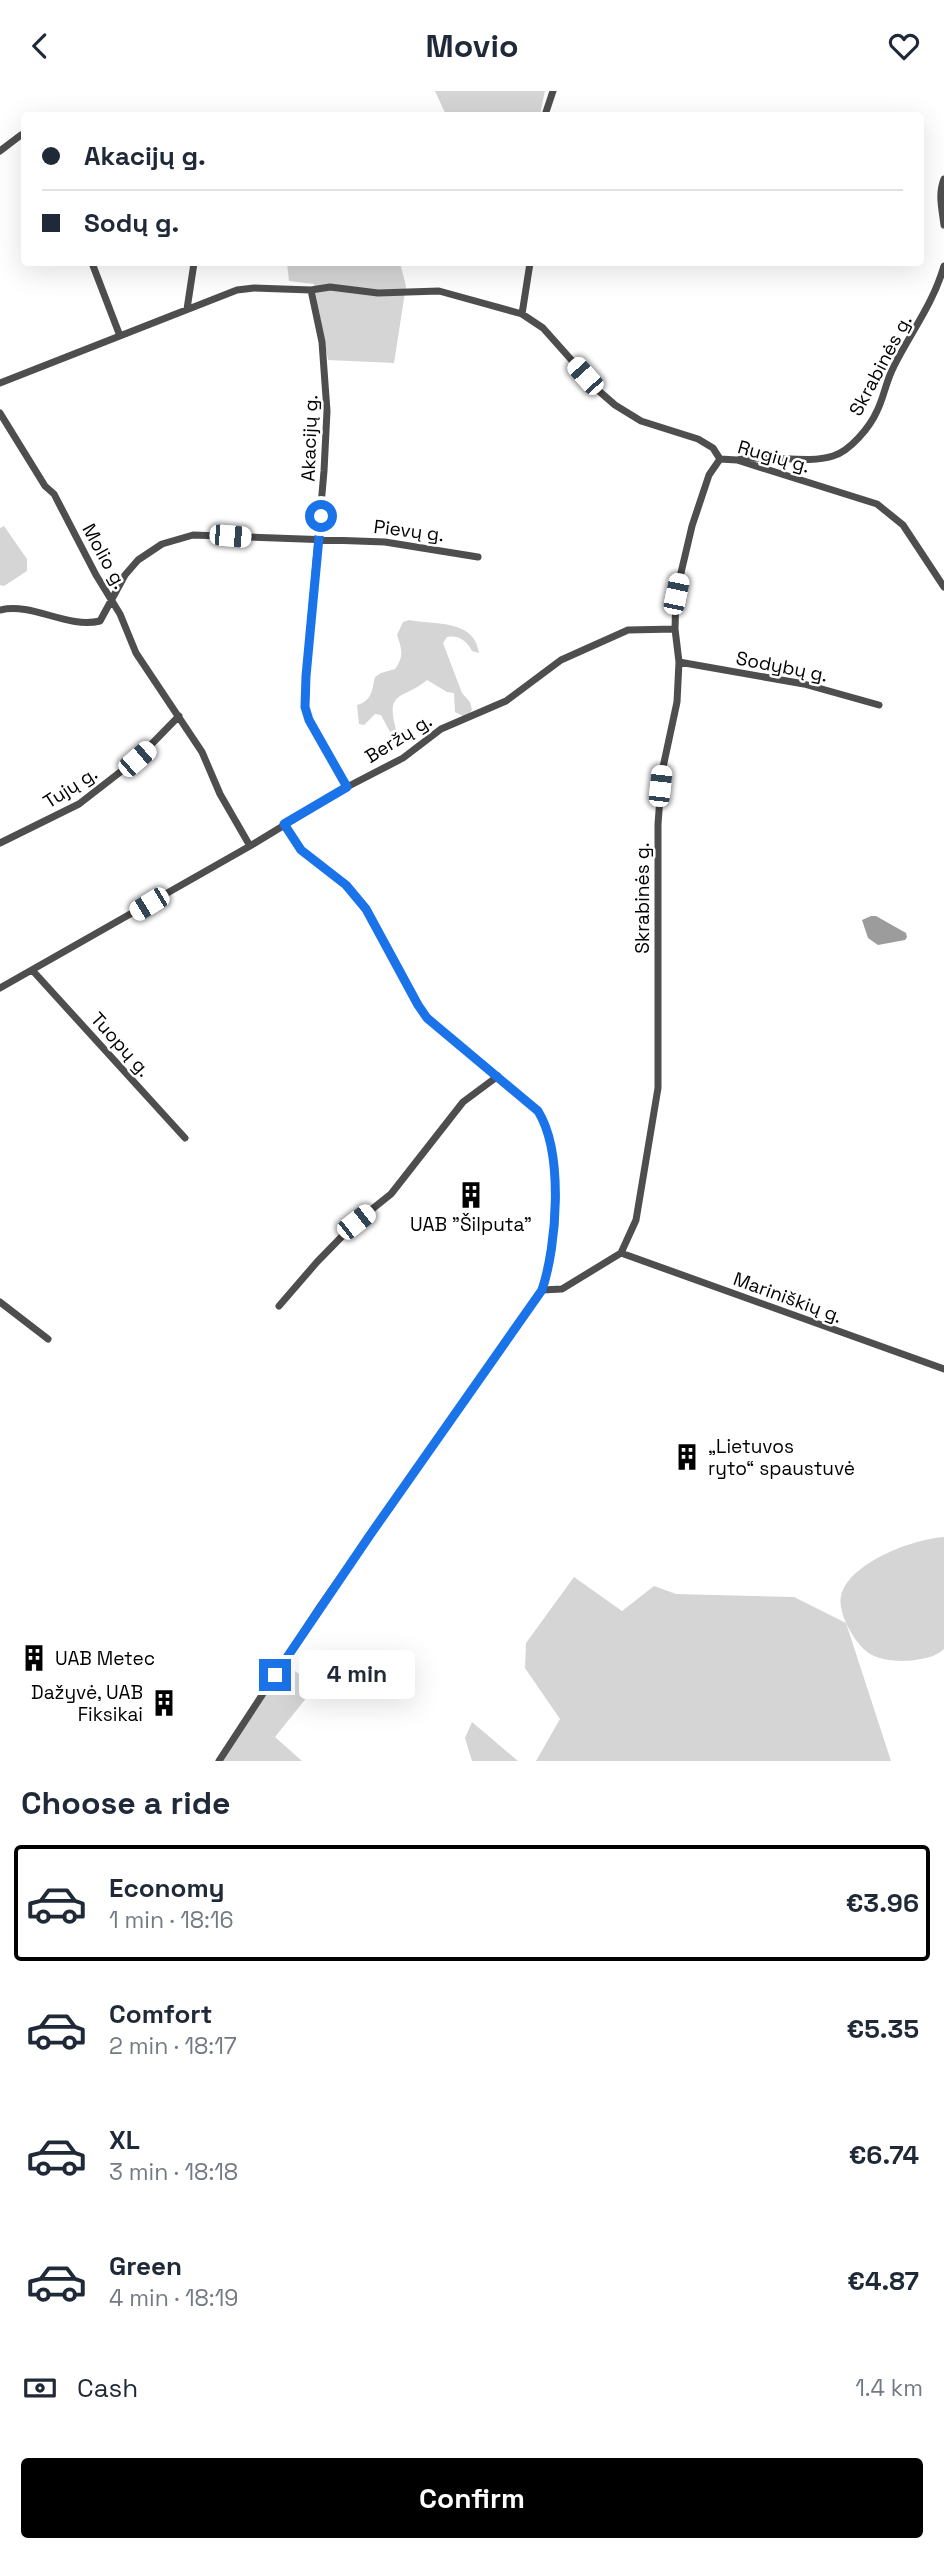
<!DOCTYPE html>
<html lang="en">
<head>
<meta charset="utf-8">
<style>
  :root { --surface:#fff; --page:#f2f2f3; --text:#1f2937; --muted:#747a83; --line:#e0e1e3; --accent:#000 }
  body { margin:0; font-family:"Space Grotesk",sans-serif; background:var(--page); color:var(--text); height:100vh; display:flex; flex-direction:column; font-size:26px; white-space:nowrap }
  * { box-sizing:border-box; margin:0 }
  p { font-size:23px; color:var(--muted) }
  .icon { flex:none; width:38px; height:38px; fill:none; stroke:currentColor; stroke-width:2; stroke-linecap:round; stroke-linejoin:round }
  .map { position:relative; height:1670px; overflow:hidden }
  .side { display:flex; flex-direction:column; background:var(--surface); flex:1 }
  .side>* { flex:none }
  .hud { position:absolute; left:21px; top:21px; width:903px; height:154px; border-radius:7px; box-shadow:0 7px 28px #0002; display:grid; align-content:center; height:154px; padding:0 21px; background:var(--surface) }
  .end { position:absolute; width:32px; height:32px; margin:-16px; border:9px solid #1a73e8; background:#fff; box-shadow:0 0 0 4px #fff }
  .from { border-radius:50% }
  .bubble { position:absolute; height:49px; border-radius:7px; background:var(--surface); box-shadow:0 7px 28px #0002; font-size:23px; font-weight:800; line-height:49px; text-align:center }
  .car { position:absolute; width:21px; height:42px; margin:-21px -10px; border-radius:9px; box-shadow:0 0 5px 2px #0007; background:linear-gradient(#fff 24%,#345 0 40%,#fff 0 76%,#345 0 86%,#fff 0) }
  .hud b { display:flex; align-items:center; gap:24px; height:66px; font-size:26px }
  .hud b+b { border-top:2px solid var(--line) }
  .hud i { width:18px; height:18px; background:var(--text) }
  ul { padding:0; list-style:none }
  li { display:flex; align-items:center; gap:21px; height:116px; margin:0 14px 10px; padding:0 7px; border:4px solid transparent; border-radius:7px }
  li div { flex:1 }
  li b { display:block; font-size:26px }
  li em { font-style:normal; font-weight:800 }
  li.on { border-color:var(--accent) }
  li>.icon { width:63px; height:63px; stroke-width:1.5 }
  h2 { padding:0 21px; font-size:32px; line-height:84px }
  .pay { display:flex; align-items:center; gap:18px; height:77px; padding:0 21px; font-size:26px }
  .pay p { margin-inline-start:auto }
  .primary-button { display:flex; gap:14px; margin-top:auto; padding:14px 21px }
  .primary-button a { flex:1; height:80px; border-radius:7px; background:var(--accent); color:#fff; font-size:28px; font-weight:800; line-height:80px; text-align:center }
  header { display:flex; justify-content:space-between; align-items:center; height:91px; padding:0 21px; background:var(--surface); font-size:32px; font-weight:800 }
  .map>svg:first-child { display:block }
</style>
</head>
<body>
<header><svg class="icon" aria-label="back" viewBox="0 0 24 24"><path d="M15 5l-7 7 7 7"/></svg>Movio<svg class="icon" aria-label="heart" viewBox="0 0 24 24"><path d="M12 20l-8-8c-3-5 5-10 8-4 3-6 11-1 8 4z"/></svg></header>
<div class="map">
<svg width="944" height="1670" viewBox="0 0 944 1670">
  <rect width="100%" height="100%" fill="#fff"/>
  <path fill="#d5d5d5" d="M435 0H545L540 24H446Z
    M287 172H400L406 195 394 272 328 269 314 193 289 190Z
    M4 435 27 468V480L4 495 0 494V437Z
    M409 529C434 534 475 528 479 562L472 560C467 550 459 544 447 546L443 552 462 602 470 611 472 619 469 623 463 625 455 621 454 602 447 601 427 589C403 609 385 599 396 638L390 641 381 624 375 623 364 634 359 633 357 614C372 610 372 599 375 586L381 582 395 578C404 566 402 558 397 544L403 531Z
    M944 1446V1558C935 1566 927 1567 915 1569 902 1571 884 1570 872 1564 857 1557 837 1523 841 1505 849 1471 914 1448 944 1446Z
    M574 1486 622 1520 654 1495 676 1503 794 1506 846 1532 891 1670H536L560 1628 525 1577 526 1552Z
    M285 1573 316 1595 275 1646 302 1670H223Z
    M472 1631 518 1670H472L465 1647Z"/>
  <path fill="#9c9c9c" d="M871 825H876L906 842 907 846 905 849 878 854 868 847 862 829Z"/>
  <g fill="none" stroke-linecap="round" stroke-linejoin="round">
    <path stroke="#4e4e4e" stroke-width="7" d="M545 24 553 0
      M0 60 21 44
      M944 88C938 103 942 118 944 134
      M92 172 120 245
      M311 199 322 251 327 320 324 380 306 585 305 616 309 629 347 696
      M187 218 194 172
      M522 223 530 172
      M0 292 237 199 254 197 311 199 330 196 378 202 439 200 522 223 543 237 600 301 615 314 641 330 698 348 713 357 720 368
      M0 322 45 395 54 403 96 484 120 523 136 562 202 661 220 703 250 755
      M720 368 737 369 877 413 903 434 944 496
      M737 369C768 362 805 374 833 365 850 360 870 336 877 320 884 306 886 290 894 275 911 241 933 213 944 175
      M0 519C33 511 67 538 100 530L125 484 138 469 162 453 193 444 385 451 478 466
      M679 571 804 593 879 614
      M0 752 79 713 137 668 179 625
      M33 880 185 1047
      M0 897 250 755 347 696 403 667 441 638 506 610 561 569 628 539 675 538
      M621 1162 944 1278
      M542 1199 562 1198 621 1162 636 1129 658 997V733L662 681 677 611 679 571 675 538 676 503 692 435 709 384 720 368
      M0 1211 48 1248
      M279 1215 317 1171 356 1131 391 1103 463 1011 498 985
      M219 1670 321 1514 542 1199C557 1154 564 1062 538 1020L427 927 418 914 366 819 346 794 301 759 284 733"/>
  </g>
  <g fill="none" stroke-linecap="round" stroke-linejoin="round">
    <path stroke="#1a73e8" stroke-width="9" d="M275 1584 370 1444 542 1199C557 1154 564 1062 538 1020L427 927 418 914 366 818 346 794 301 759 284 733 347 696 309 629 305 616 306 585 321 425"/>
  </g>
  <defs>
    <symbol id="building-bare" viewBox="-9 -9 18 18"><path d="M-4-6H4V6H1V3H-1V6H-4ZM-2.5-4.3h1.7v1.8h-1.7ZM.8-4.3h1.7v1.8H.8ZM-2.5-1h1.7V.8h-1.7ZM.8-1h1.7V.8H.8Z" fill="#000" stroke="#fff" stroke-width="2.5" paint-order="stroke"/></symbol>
  </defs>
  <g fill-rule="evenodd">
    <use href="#building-bare" x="452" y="1085" width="38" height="38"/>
    <use href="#building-bare" x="668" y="1347" width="38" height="38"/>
    <use href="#building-bare" x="15" y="1548" width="38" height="38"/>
    <use href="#building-bare" x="145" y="1593" width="38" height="38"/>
  </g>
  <g text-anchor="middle" stroke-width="5" stroke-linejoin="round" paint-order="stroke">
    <g font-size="19" fill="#000" stroke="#fff">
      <text transform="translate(880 274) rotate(-62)" y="7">Skrabinės g.</text>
      <text transform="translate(309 347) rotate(-88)" y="7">Akacijų g.</text>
      <text transform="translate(774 365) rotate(16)" y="7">Rugių g.</text>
      <text transform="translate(409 439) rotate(7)" y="7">Pievų g.</text>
      <text transform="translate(105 465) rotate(61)" y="7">Molio g.</text>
      <text transform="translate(782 575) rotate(11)" y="7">Sodybų g.</text>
      <text transform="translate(398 647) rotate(-32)" y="7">Beržų g.</text>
      <text transform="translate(70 696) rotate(-33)" y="7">Tujų g.</text>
      <text transform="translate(642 807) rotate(-90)" y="7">Skrabinės g.</text>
      <text transform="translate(121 953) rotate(48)" y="7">Tuopų g.</text>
      <text transform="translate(788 1206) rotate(20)" y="7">Mariniškių g.</text>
    </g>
    <g font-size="19" fill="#000" stroke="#fff" text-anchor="start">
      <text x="471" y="1140" text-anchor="middle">UAB "Šilputa"</text>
      <text x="708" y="1362">„Lietuvos<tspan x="708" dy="22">ryto“ spaustuvė</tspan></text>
      <text x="55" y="1574">UAB Metec</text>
      <text x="143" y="1608" text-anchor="end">Dažyvė, UAB<tspan x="143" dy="22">Fiksikai</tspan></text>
    </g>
  </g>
</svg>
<i class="end from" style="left:321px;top:425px"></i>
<i class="end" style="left:275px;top:1584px"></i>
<div class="bubble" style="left:299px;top:1559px;width:116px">4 min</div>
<i class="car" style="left:585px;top:285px;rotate:318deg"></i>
<i class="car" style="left:230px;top:445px;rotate:95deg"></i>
<i class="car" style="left:676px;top:503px;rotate:12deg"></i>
<i class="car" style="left:137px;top:668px;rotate:49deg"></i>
<i class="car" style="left:660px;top:695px;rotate:6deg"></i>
<i class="car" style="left:149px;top:813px;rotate:239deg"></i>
<i class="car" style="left:356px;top:1131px;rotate:52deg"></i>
<div class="hud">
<b><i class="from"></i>Akacijų g.</b>
<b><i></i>Sodų g.</b>
</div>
</div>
<section class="side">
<h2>Choose a ride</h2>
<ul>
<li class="on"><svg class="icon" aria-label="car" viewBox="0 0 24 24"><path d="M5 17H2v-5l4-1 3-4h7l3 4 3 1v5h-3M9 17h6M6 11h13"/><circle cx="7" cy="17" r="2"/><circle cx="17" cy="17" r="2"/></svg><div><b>Economy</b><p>1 min · 18:16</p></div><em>€3.96</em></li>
<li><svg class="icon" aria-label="car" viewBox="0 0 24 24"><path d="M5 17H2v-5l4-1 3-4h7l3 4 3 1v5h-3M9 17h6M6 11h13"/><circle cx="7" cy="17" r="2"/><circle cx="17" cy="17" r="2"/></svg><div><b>Comfort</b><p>2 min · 18:17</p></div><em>€5.35</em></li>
<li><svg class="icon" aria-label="car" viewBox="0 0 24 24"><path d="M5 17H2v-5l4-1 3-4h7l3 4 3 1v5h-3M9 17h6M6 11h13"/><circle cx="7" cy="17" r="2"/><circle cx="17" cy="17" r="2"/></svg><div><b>XL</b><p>3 min · 18:18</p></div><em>€6.74</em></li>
<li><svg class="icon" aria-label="car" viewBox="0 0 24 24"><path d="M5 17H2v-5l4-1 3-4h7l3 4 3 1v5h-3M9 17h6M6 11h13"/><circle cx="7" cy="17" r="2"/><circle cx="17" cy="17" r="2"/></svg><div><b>Green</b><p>4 min · 18:19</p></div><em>€4.87</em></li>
</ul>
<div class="pay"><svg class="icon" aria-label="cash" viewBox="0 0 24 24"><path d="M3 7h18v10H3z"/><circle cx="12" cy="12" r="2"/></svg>Cash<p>1.4 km</p></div>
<div class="primary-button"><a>Confirm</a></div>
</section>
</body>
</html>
